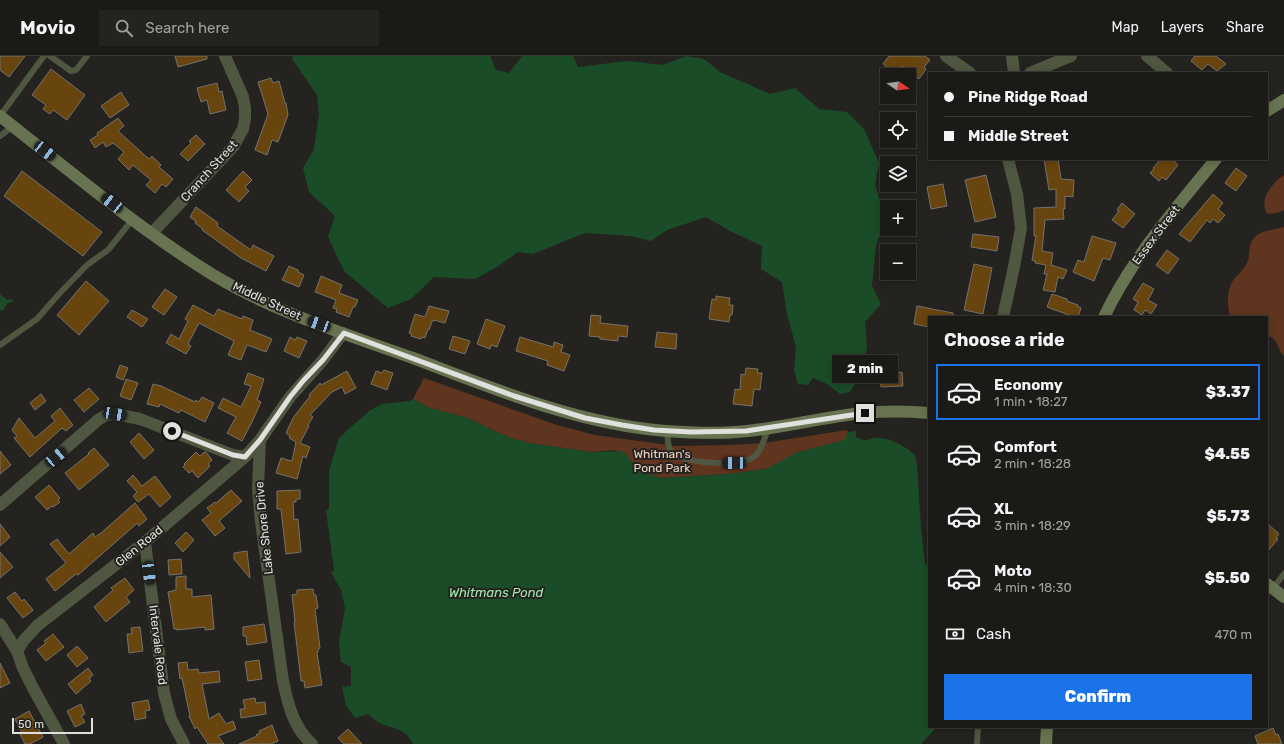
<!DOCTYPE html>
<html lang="en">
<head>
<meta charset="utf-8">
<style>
  :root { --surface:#1b1a17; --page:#242320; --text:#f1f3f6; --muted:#a0a1a1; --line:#393836; --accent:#1a73e8 }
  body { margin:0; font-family:Rubik,sans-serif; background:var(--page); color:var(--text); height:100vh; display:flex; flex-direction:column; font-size:15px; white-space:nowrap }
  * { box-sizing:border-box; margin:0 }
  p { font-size:13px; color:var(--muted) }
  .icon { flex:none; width:22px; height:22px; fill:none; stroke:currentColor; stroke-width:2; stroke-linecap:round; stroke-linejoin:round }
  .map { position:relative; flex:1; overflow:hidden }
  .sheet { position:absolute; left:928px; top:260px; width:340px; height:412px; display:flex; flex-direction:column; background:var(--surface); border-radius:0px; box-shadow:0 2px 10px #0003,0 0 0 1px var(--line) }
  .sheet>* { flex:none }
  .banner { position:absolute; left:928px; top:16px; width:340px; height:88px; border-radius:0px; box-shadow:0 2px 10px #0003,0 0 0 1px var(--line); display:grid; align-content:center; height:88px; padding:0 16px; background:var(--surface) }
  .needle { width:26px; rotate:103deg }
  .tools { position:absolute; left:880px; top:12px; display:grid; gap:8px }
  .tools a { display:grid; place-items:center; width:36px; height:36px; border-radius:0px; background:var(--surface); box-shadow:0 2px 10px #0003,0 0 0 1px var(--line); font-size:20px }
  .scale { position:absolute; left:12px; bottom:10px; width:81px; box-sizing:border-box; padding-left:4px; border:2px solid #e0e0dd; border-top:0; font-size:11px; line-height:14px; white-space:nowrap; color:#e0e0dd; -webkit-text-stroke:3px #24231f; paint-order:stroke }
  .end { position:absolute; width:18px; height:18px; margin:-9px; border:5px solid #e0e0dd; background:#111; box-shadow:0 0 0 2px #111 }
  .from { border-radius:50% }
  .bubble { position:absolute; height:28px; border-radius:0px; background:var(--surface); box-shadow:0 2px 10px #0003,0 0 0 1px var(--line); font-size:13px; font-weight:800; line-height:28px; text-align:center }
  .car { position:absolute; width:12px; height:24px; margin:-12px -6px; border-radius:5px; box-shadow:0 0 3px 1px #0007; background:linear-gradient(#222 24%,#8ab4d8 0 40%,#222 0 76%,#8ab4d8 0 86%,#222 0) }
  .banner b { display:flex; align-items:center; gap:14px; height:38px; font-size:15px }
  .banner b+b { border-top:1px solid var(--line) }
  .banner i { width:10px; height:10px; background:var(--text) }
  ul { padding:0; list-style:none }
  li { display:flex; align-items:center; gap:12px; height:56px; margin:0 8px 6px; padding:0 8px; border:2px solid transparent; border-radius:0px }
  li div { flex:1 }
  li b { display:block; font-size:15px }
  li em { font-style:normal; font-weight:800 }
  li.on { border-color:var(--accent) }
  li>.icon { width:36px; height:36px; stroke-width:1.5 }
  h2 { padding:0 16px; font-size:18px; line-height:48px }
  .pay { display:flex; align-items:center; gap:10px; height:44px; padding:0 16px; font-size:15px }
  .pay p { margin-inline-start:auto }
  .cta { display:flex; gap:8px; margin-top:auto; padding:8px 16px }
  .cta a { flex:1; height:46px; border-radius:0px; background:var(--accent); color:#fff; font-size:16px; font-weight:800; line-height:46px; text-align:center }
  header { display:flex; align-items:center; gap:24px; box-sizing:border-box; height:56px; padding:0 20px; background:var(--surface); border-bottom:1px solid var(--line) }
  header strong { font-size:19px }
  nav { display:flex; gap:22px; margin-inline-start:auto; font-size:14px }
  .search { width:280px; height:36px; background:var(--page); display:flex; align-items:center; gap:10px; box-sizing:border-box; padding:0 14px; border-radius:0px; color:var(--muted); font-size:15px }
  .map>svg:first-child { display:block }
</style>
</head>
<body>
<header>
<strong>Movio</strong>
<div class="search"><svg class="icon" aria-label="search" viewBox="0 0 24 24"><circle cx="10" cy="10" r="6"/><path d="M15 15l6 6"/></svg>Search here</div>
<nav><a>Map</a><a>Layers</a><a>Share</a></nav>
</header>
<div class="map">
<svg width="1284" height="688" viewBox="0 0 1284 688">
  <rect width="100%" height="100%" fill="#24231f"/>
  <path fill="#60351f" d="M1284 119V154L1277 157 1268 158C1257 145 1273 126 1284 119Z
    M1284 171V300C1277 293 1278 281 1267 280V261H1230C1227 248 1226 233 1235 222 1239 217 1244 213 1247 207 1251 199 1247 188 1255 181 1262 174 1275 174 1284 171Z
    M424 322 557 369 595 379 661 388 676 390 731 389 764 387 847 374 848 376 845 384 779 407 766 413 728 418 661 422 648 418 635 410 627 399 615 394 592 396 529 387 511 382 490 373 468 362 430 352 413 343Z"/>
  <path fill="#1b4c28" d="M293 0H490L496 14 509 17 522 0H573L578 11 627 5 663 9 686 0 704 3 720 16 770 38 795 32 819 53 847 56 864 73 879 107 875 128 885 162 876 190 872 230 881 248 865 266 867 291 863 316 850 336 840 338 827 328 813 322 808 329 798 328 794 315 796 291 787 258 782 226 761 213 762 190 730 175 706 161 667 174 651 185 631 180 585 177 533 198 518 196 497 211 475 223 434 221 411 243 388 252 344 215 328 181 335 160 309 136 303 112 314 93 319 58 317 39 292 3Z
    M0 238 7 244 11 243 13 244 12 246 8 247 2 255 0 254Z
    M413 343 430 352 468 362 490 373 511 382 529 387 592 396 621 395 627 399 635 410 648 418 661 422 728 418 766 413 798 396 844 384 848 376 856 375V381C865 386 865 384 874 382 888 380 905 390 915 399L917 409 921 473 925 507 929 513V671H937L921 688H413C406 673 398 674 384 669 378 667 373 662 368 658L355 662 346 649 342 631 351 630V611L341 606 339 585 345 552 341 534 331 516 334 515 326 454 329 453V415L339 382 369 355 382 348 409 345Z"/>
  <path fill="#68450f" stroke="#75726d" d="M0 0H25L9 21 0 14Z
    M175 0H207V3L178 11Z
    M889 0H925L930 4 924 11 926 13 919 23 902 10 896 19H894L888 15 889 13 883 8Z
    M1195 0H1216L1226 8 1217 15 1208 8 1202 14 1191 5Z
    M51 13 85 39 67 64 53 54 50 58 43 53 46 49 32 39Z
    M271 22 273 27 279 25 285 47H286L288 59 278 86 272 84 267 99 255 94 268 58 258 26Z
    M217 27 219 36 222 35 226 54 210 58 207 44 201 46 197 32Z
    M121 36 129 49 110 62 101 50Z
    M118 62 124 70 118 75 149 103 152 100 161 109 159 111 173 123 166 131 162 128 155 137 146 129 151 124 133 109 129 114 118 103 124 96 113 87 106 91 103 86 95 92 90 84 98 79 97 77Z
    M196 79 205 88 188 105 180 98 191 87 189 85Z
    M1044 103H1058L1061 123 1074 124 1073 141 1065 140V153H1063L1064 163 1045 164 1042 195 1053 197 1051 209 1067 214 1063 223 1058 221 1055 236 1043 234 1047 218H1044L1046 209 1035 207V205L1032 204 1036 180H1034V152L1056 151V133L1049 134Z
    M1161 103H1172L1178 109 1166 124 1162 121 1159 125 1150 117 1154 113 1153 112Z
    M1236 112 1247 120 1236 135 1225 127Z
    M22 115 102 176 83 200 4 140Z
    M243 115 252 124 245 131 249 135 239 146 226 134Z
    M986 119 996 161 975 166 965 124Z
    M943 128 947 150 931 153 927 131Z
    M1213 138 1223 147 1218 153 1225 159 1218 167 1213 163 1210 167 1207 164 1190 186 1179 178Z
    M1122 147 1135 158 1123 172 1112 164 1119 155 1117 154Z
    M196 151 218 167 217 170 251 194 253 189 274 200 266 215 241 202 202 174 203 173 195 167 196 165 190 161Z
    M973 178 999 181 997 195 971 191Z
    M1092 180 1116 187 1110 204 1103 202 1094 225 1073 216 1078 204 1084 206Z
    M1167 194 1179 203 1168 218 1156 209Z
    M974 208 992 212 983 258 964 254Z
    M289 210 298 214V216L304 219 299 231 282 224Z
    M321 220 342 229 339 237 358 244 355 251H353L349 261 336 256 337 253 333 252 336 244 315 236Z
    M86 225 109 245 79 279 57 259Z
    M1143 227 1154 233 1148 244 1157 249 1151 258 1145 254 1142 259 1134 254 1138 246 1133 243Z
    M165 233 177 241 164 259 152 251Z
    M1052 238 1067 243V245L1078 249 1077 250 1081 252 1078 261H1074L1047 251Z
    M716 240 730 242 729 249H733L732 259H730L729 266 709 263 712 243 716 244Z
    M193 249 214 260 218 253 242 263 243 260 253 264 250 274 272 283 266 296 247 289 241 304 228 299 234 285 199 267 188 288 191 290 186 298 166 287 171 278 179 283 188 265 185 263Z
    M429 250 449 255 445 267 434 264V265H432L429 274 428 273 425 282 422 281 421 283 411 280 412 278 409 277 415 258 425 261Z
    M917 250 953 257V261H929V271L914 268Z
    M132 254 148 263 142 271 127 261Z
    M591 259 601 260 600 267 628 270 627 281 618 280V285L600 283V281L589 280Z
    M486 263 505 270 497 291 491 289 490 293 477 288Z
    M657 276 677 278 676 293 655 291Z
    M453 280 470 285 465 298 449 293Z
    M290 281 295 284 297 281 307 285 299 302 284 295Z
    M520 281 553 291 554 286 563 289 561 296 570 299 564 315 547 309 548 305 516 295Z
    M120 309 128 312 123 324 116 321Z
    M746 312 758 313 757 317H762L760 334 754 333 752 350 733 348 735 333 740 334 741 318 745 319Z
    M384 314 393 317 387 334 371 328 376 315 382 317Z
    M347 315 356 332 345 338 342 331 332 336 310 359 313 361 308 369 309 370 300 387 310 391 306 402 303 400 297 423 276 417 281 402 292 405 296 386 289 382 290 380 286 377 293 362 310 340 309 339 320 327 321 329Z
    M902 316 903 330 881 331 880 318Z
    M248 317 264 323 257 344 261 346 251 368 242 385 227 377 236 361 218 352 223 342 241 351 251 330 244 328Z
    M126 323 138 327 131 344 120 340Z
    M153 328 161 330 195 346 196 344 199 346 202 341 214 347 205 366 181 354 179 357 160 348 159 351 147 348Z
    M89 332 99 343 84 356 74 344Z
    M41 338 46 345 35 354 30 347Z
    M60 352 73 369 66 375 62 372 30 401 14 382 17 380 12 374 19 362 35 382 55 365 51 360Z
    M139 377 154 394 144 403 130 386Z
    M94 392 109 409 79 434 65 417 89 398 88 397Z
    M0 395 11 409 0 418Z
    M196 396 200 400 204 396H206L212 404 208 408 210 410 198 422 192 415 189 417 183 411 185 409 184 408Z
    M133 419 142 430 155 420 171 441 160 451 149 438 138 446 133 440 137 436 127 425Z
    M49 429 60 442 58 444 60 446 53 451 52 450 47 454 35 441Z
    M231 434 242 445 219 465 225 472 215 480 202 464 211 457 207 452 215 446 216 447Z
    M300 434V443H296V446H293L294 464 298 463 301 496 286 498 281 453H277V435Z
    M135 447 147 463 139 470 137 467 134 470 78 519 76 518 55 535 46 523 47 522 66 507 50 488 57 483 69 498 93 477 95 481 101 477Z
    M1267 467 1279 478 1276 482 1278 483 1267 496Z
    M0 468 10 481 0 490Z
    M186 476 194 484 183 496 175 487Z
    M247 495 250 522 234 503V497Z
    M0 496 13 511 0 522Z
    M181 503 182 518 169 519 168 504Z
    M186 520V533H192V541L211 539 214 573 205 574V571L177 574V573H174L168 536 176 534V521Z
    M125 522 134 534 126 541 130 546 106 566 94 551 113 534 111 532Z
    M313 533 314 539H316L318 552 315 553 320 592 318 593V596L317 597 322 629 305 632 304 625H301L300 616 294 566H295L292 539 297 538V534Z
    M15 536 22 545 24 543 33 554 23 562 7 542Z
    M264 568 267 586 247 589 246 580H243V571Z
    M140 571 143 595 129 597 127 578H132L131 572Z
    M53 578 64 591 46 605 37 594 46 587 44 585Z
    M77 590 88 602 77 611 67 599Z
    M259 604 262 623 248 625 245 606Z
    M187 606 188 614 198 613 199 617 219 615 220 626 202 628 209 663 219 657 226 668 233 665 236 673 218 680 224 688H208L197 671 195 673 189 660H190L182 622 180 623 178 607Z
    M0 607 10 627 0 632Z
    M88 612 93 619 89 622 91 625 76 638 68 628Z
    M255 642 256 647 265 646 266 658 241 662 240 653H245L243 644Z
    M148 644 150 654 145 655 146 662 135 664 132 647Z
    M81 648 85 658 81 660 85 666 75 671 67 655Z
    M29 655 43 681 30 688H25L20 678 22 677 15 663Z
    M272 669 278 685 271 688H239L257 680 256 679 260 677 259 675Z
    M1273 672 1276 679 1278 678 1282 688H1258L1255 680Z
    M348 673 362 688H344L338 682Z"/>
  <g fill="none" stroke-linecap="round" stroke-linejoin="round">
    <path stroke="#4f5741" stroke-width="6" d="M50 0 71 15 76 14 87 0
      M0 60 44 0
      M0 80 13 70
      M0 289 37 263 59 238 87 209 108 194 133 163
      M667 375C668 382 667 390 671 396 679 406 722 408 735 407 742 406 752 404 757 398 763 390 765 381 768 372
      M1273 532 1284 518
      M977 688 978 671"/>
    <path stroke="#4f5741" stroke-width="12" d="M946 0 970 17
      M1012 0 1014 17
      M1147 0 1167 17
      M1030 17 1071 0
      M152 177 233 91 243 73 245 63V52L243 41 225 0
      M1003 261 1014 211 1021 172 1017 138 1008 103
      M0 449 98 364 106 359 115 358 140 363 233 399 245 401
      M145 486 164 637 171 663 184 688
      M0 568 17 595 23 612 33 632 64 688
      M17 595 24 584 38 569 145 486 245 401 260 384
      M312 688C293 671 288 648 283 625L261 466 258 433 260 384 290 341 323 304 343 277"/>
    <path stroke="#687451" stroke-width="12" d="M1267 55 1284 44
      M0 60C65 111 129 165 199 210 264 253 340 276 413 302 495 333 577 368 666 375 693 377 721 378 747 375 786 371 824 361 863 357 885 355 907 355 929 357
      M1104 261C1132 202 1175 153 1216 103
      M1267 528 1284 541
      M1046 688 1047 671"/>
  </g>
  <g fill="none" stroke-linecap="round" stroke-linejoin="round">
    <path stroke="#e0e0dd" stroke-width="5" d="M172 375 233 399 245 401 260 384 290 341 303 325 323 304 344 277 514 340 585 362 622 369 654 374 691 376 746 375 865 357"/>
  </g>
  <g text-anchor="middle" stroke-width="4" stroke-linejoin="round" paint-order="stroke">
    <g font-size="12" fill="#e0e0dd" stroke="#24231f">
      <text transform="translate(209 115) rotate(-48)" y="4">Cranch Street</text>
      <text transform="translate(1156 179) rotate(-53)" y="4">Essex Street</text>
      <text transform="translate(267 245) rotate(25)" y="4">Middle Street</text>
      <text transform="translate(264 472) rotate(-96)" y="4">Lake Shore Drive</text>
      <text transform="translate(139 490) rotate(-39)" y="4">Glen Road</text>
      <text transform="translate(158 589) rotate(83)" y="4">Intervale Road</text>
    </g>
    <g font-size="12" fill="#f3d1c0" stroke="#24231f">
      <text x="662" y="402">Whitman's<tspan x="662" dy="14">Pond Park</tspan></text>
    </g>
    <g font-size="13" font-style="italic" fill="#9fe9ac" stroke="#24231f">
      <text x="496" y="541">Whitmans Pond</text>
    </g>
  </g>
</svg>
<div class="tools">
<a><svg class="needle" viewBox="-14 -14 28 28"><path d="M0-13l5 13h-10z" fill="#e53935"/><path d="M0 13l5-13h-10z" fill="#a0a1a1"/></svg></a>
<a><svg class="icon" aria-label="locate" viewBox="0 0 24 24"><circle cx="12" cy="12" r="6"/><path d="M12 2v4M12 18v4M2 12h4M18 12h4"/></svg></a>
<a><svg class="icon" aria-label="layers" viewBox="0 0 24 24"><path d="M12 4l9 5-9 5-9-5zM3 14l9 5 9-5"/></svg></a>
<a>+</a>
<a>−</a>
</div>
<div class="scale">50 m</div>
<i class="end from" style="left:172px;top:375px"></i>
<i class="end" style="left:865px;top:357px"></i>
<div class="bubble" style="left:832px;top:299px;width:66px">2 min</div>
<i class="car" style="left:45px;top:95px;rotate:128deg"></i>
<i class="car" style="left:112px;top:147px;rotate:308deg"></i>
<i class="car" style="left:319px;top:268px;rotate:290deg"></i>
<i class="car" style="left:115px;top:358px;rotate:99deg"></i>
<i class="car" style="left:56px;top:401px;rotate:50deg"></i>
<i class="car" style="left:734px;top:407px;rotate:269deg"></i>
<i class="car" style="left:149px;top:517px;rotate:173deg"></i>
<div class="banner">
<b><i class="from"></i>Pine Ridge Road</b>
<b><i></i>Middle Street</b>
</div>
<section class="sheet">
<h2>Choose a ride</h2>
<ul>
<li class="on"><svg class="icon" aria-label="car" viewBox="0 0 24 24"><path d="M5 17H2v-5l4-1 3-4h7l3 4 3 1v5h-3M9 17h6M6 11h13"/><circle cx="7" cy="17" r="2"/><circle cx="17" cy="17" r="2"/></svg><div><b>Economy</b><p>1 min · 18:27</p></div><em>$3.37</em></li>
<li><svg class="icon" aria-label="car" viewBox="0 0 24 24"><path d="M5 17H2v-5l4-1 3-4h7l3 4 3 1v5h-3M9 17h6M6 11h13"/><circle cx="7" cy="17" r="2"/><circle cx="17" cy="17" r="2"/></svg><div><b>Comfort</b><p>2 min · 18:28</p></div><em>$4.55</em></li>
<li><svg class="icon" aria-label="car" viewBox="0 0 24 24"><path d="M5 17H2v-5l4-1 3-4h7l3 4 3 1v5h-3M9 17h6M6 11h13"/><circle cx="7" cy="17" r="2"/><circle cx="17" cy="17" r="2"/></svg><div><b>XL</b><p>3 min · 18:29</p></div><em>$5.73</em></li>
<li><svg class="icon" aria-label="car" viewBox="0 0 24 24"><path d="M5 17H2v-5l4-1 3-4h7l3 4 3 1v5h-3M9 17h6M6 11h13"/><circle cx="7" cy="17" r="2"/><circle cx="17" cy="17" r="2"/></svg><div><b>Moto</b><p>4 min · 18:30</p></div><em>$5.50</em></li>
</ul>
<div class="pay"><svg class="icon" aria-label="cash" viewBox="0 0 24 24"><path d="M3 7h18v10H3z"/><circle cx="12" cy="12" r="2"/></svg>Cash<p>470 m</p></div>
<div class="cta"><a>Confirm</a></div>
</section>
</div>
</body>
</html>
